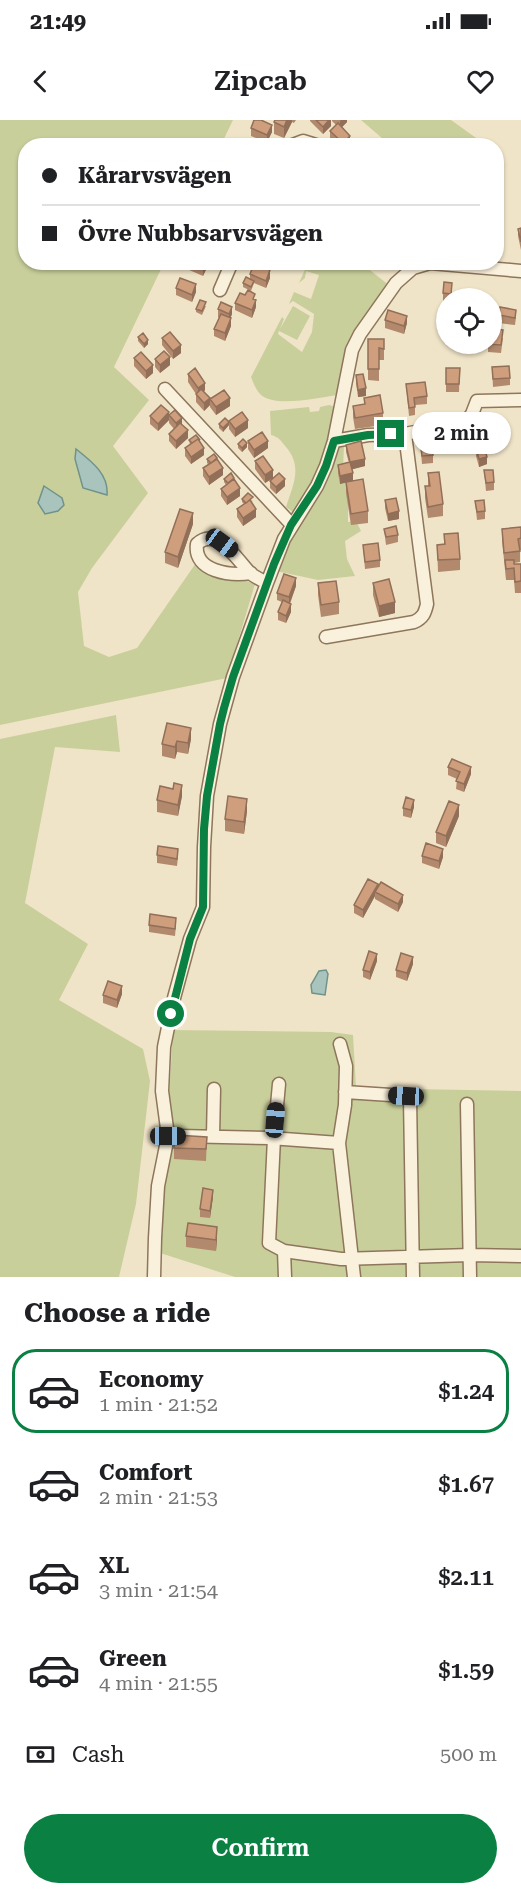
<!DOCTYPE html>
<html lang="en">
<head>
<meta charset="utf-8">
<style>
  :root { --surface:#fff; --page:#f2f2f2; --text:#202124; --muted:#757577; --line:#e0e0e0; --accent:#0b8043 }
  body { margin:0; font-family:"Roboto Serif",serif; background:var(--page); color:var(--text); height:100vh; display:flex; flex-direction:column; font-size:22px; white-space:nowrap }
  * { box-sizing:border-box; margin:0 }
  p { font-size:20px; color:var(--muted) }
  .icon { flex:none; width:33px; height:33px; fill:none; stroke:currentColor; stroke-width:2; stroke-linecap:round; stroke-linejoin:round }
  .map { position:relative; height:1157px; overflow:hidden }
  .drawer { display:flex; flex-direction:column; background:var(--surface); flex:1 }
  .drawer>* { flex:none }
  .banner { position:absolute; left:18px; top:18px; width:486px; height:132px; border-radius:24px; box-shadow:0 2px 4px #0004; display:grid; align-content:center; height:132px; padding:0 24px; background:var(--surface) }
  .tools { position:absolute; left:436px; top:168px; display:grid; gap:12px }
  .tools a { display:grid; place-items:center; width:66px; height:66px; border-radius:50%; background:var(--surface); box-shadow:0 2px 4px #0004; font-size:30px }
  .end { position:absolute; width:27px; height:27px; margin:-14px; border:8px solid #0b8043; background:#fff; box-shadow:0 0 0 3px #fff }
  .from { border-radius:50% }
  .bubble { position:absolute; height:42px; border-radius:21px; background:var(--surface); box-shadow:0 2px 4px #0004; font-size:20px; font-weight:600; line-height:42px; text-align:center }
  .car { position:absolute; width:18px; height:36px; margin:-18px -9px; border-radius:8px; box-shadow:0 0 4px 2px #0007; background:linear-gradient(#222 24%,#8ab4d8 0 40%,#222 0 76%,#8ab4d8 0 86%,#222 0) }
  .banner b { display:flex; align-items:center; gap:21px; height:57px; font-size:22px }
  .banner b+b { border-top:2px solid var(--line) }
  .banner i { width:15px; height:15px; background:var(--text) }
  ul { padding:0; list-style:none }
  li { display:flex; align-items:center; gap:18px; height:84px; margin:0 12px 9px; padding:0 12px; border:3px solid transparent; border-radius:24px }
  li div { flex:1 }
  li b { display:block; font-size:22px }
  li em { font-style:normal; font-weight:600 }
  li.active { border-color:var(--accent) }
  li>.icon { width:54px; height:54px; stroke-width:1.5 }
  h2 { padding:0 24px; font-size:27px; line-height:72px }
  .pay { display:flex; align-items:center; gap:15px; height:66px; padding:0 24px; font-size:22px }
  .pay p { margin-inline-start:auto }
  .action { display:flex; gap:12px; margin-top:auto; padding:12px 24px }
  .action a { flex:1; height:69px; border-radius:36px; background:var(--accent); color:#fff; font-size:24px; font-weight:600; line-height:69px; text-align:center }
  .status { display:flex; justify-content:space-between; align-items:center; height:42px; padding:0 30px; background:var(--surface); direction:ltr }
  .status svg { height:16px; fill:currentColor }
  header { display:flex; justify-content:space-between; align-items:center; height:78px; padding:0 24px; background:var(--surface); font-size:27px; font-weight:600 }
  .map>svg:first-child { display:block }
</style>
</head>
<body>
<div class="status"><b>21:49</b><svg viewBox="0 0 49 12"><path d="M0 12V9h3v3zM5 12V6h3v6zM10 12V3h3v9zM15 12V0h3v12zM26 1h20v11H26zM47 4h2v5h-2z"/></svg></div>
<header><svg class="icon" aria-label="back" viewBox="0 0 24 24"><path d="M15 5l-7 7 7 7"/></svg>Zipcab<svg class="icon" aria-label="heart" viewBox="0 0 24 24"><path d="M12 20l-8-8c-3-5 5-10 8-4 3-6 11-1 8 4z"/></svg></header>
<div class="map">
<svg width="521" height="1157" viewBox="0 0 521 1157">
  <rect width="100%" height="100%" fill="#f0e4c8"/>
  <path fill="#c9cf9b" d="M0 0H233L221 25 26 26V142L164 143 114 247 149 280 113 326 148 373 92 448 78 472 84 526 109 537 137 528 196 443 255 464 227 558 0 605Z
    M361 0H451L486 25H390Z
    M308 143H361L390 166 347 228 337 275C318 278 274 288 260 274 256 270 253 262 251 257L282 197 284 199 280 209 293 186 310 196 297 220 279 211 278 214 302 232 312 212 314 194 293 181 289 184 294 172 311 179 319 155 306 151 305 158 299 163Z
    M329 285 336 287 321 351 294 393 286 387C293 365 303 347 286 327 281 321 279 317 271 315L270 291 309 287 310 292 319 291 320 287Z
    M338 324 344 325 343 351 348 362V402L356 401 361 411 345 421 347 439 355 456 318 460 276 451 283 431Z
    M116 595 120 632 55 627 25 783 88 824 59 880 143 929 150 961 136 1084 119 1157H0V619Z
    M173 910 331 912 353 915 356 968 521 971V1157H235L160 1133Z"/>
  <path fill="#a9c4bc" stroke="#6f938a" stroke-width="1.5" d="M76 329C91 341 109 354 107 375L83 368 75 339Z
    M44 366 62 378 64 385 58 391 45 394 38 383Z
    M326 850 328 854 325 875 312 873 311 865 319 851Z"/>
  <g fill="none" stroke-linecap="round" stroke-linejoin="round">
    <defs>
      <path id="minor" d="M290 26 303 21 319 26
        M220 170 232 142
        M165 269 292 405
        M334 321 368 315 405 314 460 303 467 300 472 294 477 281 521 280
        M251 453C231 456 193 452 197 424 217 405 238 441 250 453 255 457 261 460 267 463
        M326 517 414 502C423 498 425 493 427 484L405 314
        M340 924 346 946 345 985 339 1023 354 1157
        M279 964 274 1018 269 1123 284 1131 341 1139 470 1135 521 1136
        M345 972 406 976 410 978 413 1157
        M467 984 470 1157
        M179 1016 270 1018 339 1023
        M213 1016 214 969
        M284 1131 285 1157
        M154 1157 155 1118 158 1066 168 1016 162 971 164 927 174 878 190 819 203 787 204 727 207 676 220 604 233 557 267 463 284 419 317 366 326 346 334 321 352 230 360 214 396 163 413 148 430 143 521 151"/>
    </defs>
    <use href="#minor" stroke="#8d765c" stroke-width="15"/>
    <use href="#minor" stroke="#faf1dc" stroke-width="12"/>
  </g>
  <path fill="#b2896c" d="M275 0H296L294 3 292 2 284 18 274 14V2Z
    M310 0H331V6L323 14 310 1Z
    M332 0H347V2L342 7 350 23 348 26H337L330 19V11L336 5 332 1Z
    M251 8 272 12 267 22 251 16Z
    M521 108V130L518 116V109Z
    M187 142H218L216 147 208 143 203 156 187 149Z
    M250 154 270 158 266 168 254 163 251 171 243 167V163L250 159Z
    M176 168 196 172 192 182 176 175Z
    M452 171 451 178H447V182L443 181V173Z
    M235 183 256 187 252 198 235 190Z
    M206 186 202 195 196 192V189Z
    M218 189 232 194 230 198 231 206 225 221 214 216V209L219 198 218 197Z
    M499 195 516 197 515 205 499 203Z
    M385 200 407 203 404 214 385 208Z
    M138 217 148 224 144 228 138 221Z
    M162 218 181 233 173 239 162 225Z
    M503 218 501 233 488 232V224Z
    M384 219V240H379V261L368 260V249Z
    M134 238 153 253 146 259 134 246Z
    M155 239 170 245 160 253 155 247Z
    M492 247 510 258V265L493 267Z
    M446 248H460L459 272H446Z
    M188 254 205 270 204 272 210 285 204 291 196 282V274L188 262Z
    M356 255 366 276 358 277 356 263Z
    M406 264 427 276V284L415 285V295L409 296Z
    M364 278 383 293V305L355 309 353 297V286L364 284Z
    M210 279 230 286 216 295 210 287Z
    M169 295 182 305 188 318 176 329 169 321V314L174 309 169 303Z
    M150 296 169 300 158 311 150 304Z
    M229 301 248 308 235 317 229 309Z
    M219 304 229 305 223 312 219 308Z
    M502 309 501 316 491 314V310Z
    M189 320 200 321 204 335 191 344 185 336V328L190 325Z
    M248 321 268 328 254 338 248 329Z
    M420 321 433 335V343L422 344Z
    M238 324 247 327 242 332 238 328Z
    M346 325 365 346 352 349 353 360 368 391V403L351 405 346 373V362L340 364 338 353V345L349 343 346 332Z
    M476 328 487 344 479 347 476 336Z
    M207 339 217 340 223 355 209 365 203 356V348L209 345 207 343Z
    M255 341 273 358 265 363 255 349Z
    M484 350 494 362V370L486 371Z
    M428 353 443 384V396L428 398 425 378V366H428Z
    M224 359 234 360 240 376 227 385 221 376V369L226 365 224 362Z
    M270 361 285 366 276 374 270 368Z
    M242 379 253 381 251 382 256 397 243 406 237 397V389L244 384 242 382Z
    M385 380 399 399 388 401 385 388Z
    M475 381 485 391V399L477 400Z
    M193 404 178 448 165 443V432Z
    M521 407V430H520V442L514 443V444H521V473H515L514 460H506L502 420V409Z
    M384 409 398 415V422L386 425Z
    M444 414 460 439V450L438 452 437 425 444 424Z
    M363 425 380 440V447L365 449Z
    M318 463 339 482V494L321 497 318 475Z
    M373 463 395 493 379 497 373 475Z
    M296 466 290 484 291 492 286 503 278 500V492L282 482 277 480V473Z
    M167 603 191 619 188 634 177 632 175 639 162 636V624Z
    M448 647 471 654 464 672 456 669 457 659 448 655Z
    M173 669 182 676 178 696 157 692V680Z
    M414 687 411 698 403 696V688Z
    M247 691 244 714 225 711V699Z
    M459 696 446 727 436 723V712Z
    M157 735 178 737 177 746 157 743Z
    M422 736 443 737 439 749 422 743Z
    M378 768 403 782 398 792 375 779V776L363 798 354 793V785Z
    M149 805H176L175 816 149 812Z
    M377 841 370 860 363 857V850Z
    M413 844 407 861 396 857V850Z
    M122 874 117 888 103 883V875Z
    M207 1017 206 1041 174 1039V1028Z
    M213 1077 210 1098 200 1097V1089Z
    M186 1116 217 1119 216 1131 186 1127Z"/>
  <path fill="#916f58" d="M287 0H292V2L284 18V7Z
    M329 0H331V6L323 14V7Z
    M341 0H347V2L340 9V1Z
    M272 5V12L267 22V15Z
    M350 16V23L348 26H343V23Z
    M206 142H208V146L203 156V148Z
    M270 150V158L266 168V161Z
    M196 164V172L192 182V175Z
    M256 180V187L252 198V190Z
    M232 187V194L229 202V194Z
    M407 196V203L404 214V206Z
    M231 198V206L225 221V213Z
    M148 220V224L144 228V224Z
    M181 225V233L173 239V231Z
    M170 237V245L160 253V245Z
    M153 245V253L146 259V251Z
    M205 263V270L198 276V268Z
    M366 268V276L358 277V270Z
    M210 278V285L204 291V283Z
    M230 278V286L216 295V287Z
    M169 292V300L158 311V304Z
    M182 298V306L176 311V303Z
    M248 300V308L235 317V309Z
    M229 302V305L223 312V308Z
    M188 310V318L176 329V321Z
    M268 321V328L254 338V330Z
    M247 323V327L242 332V328Z
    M204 328V335L191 344V337Z
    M487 337V344L479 347V339Z
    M365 339V346L350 350V342Z
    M223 348V355L209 365V357Z
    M273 350V358L265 363V355Z
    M353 353V361L340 364V356Z
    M285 359V366L276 374V367Z
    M240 368V376L227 385V377Z
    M256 389V397L243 406V398Z
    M399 391V399L388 401V394Z
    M193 393V404L178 448V437Z
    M296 458V466L289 485V477Z
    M395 482V493L379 497V486Z
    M291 484V492L286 503V496Z
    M191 608V619L188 634V623Z
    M177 621V632L175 639V627Z
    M471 647V654L464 672V664Z
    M182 665V676L178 696V685Z
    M247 679V691L244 714V702Z
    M414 680V687L411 698V690Z
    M459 685V696L446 727V716Z
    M443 729V737L439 749V741Z
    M378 764V772H375V776L363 798V790Z
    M403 775V782L398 792V784Z
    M377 834V841L370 860V852Z
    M413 837V844L407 861V853Z
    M122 866V874L117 888V880Z
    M213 1070V1077L210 1098V1091Z
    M217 1107V1119L216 1131V1120Z"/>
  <path fill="#cf9f7d" stroke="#916f58" stroke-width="1.5" d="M254 0H261L272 5 267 15 251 8Z
    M275 0H287L284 7 274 2Z
    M316 0H329L323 7Z
    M338 3 350 16 343 23 330 11Z
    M521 108V122L518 109Z
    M190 142H206L203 148Z
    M254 144 270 150 266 161 250 154Z
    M246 157 254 161 251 167 243 163Z
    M180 158 196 164 192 175 176 168Z
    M444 162 452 163 451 174 443 173Z
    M248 170 255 174 253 179 256 180 252 190 235 183 240 173 245 175Z
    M200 180 206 182 202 191 196 189Z
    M221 182 232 187 229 194 218 189Z
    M500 187 516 190 515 198 499 195Z
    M388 190 407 196 404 206 385 200Z
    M221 194 231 198 225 213 214 209Z
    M492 209 503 210 501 225 488 224H492Z
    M170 212 181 225 173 231 162 218Z
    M143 213 148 220 144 224 138 217Z
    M368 219H384V229L379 228V249H368Z
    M164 231 170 237 160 245 155 239Z
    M141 232 153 245 146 251 134 238Z
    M509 246 510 258 493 259 492 247Z
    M195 248 205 263 198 268 188 254Z
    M446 248H460L459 264H446Z
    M363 254 366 268 358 270 356 255Z
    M425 262 427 276 414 278 415 287 409 288 406 264Z
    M201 269 210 278 204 283 196 274Z
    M224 270 230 278 216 287 210 279Z
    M380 275 383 293 355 298 353 286 365 284 364 278Z
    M161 285 169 292 158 304 150 296Z
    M175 290 182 298 176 303 169 295Z
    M242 292 248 300 235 309 229 301Z
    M225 298 229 302 223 308 219 304Z
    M180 303 188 310 176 321 169 314Z
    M492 303 502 305 501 312 491 310Z
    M262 312 268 321 254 330 248 321Z
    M196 315 200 320 198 319 192 323 189 320Z
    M198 319 204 328 191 337 185 328Z
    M243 319 247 323 242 328 238 324Z
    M432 320 433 335 422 336 420 321Z
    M361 321 365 339 350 342 346 325Z
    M484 326 487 337 479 339 476 328Z
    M214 334 217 338 211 343 207 339Z
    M263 336 273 350 265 355 255 341Z
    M217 339 223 348 209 357 203 348Z
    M350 342 353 353 340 356 338 345Z
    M484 350H493L494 362 486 363Z
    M439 352 443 384 428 387 425 366H430L428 353Z
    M231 353 234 358 228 363 224 359Z
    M279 353 285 359 276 367 270 361Z
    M234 359 240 368 227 377 221 369Z
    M363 359 368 391 351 394 346 362Z
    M248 373 253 377 246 383 242 379Z
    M396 378 399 391 388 394 385 380Z
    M250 380 256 389 243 398 237 389Z
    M484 380 485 391 477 392 475 381Z
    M180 389 193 393 178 437 165 432Z
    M396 406 398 415 386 417 384 409Z
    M521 407V418L518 419 520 431 504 433 502 409Z
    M458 413 460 439 438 440 437 425 445 424 444 414Z
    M378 423 380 440 365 442 363 425Z
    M505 440H514V444H521V461L515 462 514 448 506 449Z
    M284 454 296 458 289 477 277 473Z
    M389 459 395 482 379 486 373 463Z
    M336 461 339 482 321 485 318 463Z
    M283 480 291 484 286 496 278 492Z
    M167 603 191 608 188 623 177 621 175 627 162 624Z
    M452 639 471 647 464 664 456 661 460 652 448 647Z
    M174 663 182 665 178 685 157 680 160 666 173 669Z
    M228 676 247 679 244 702 225 699Z
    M406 677 414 680 411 690 403 688Z
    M449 681 459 685 446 716 436 712Z
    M426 723 443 729 439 741 422 736Z
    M158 726 178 729 177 739 157 735Z
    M368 759 378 764 363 790 354 785Z
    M381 762 403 775 398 784 375 772Z
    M150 794 176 798 175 809 149 805Z
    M369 831 377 834 370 852 363 850Z
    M401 833 413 837 407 853 396 850Z
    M108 861 122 866 117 880 103 875Z
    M175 1015 207 1017 206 1029 174 1028Z
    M203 1068 213 1070 210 1091 200 1089Z
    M188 1103 217 1107 216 1120 186 1116Z"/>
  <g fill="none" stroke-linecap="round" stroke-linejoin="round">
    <path stroke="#0b8043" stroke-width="8" d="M171 894 190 819 203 787 204 709 207 676 220 604 224 588 233 557 274 444 291 405 317 366 326 346 334 321 368 315 391 314"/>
  </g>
</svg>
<div class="tools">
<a><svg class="icon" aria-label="locate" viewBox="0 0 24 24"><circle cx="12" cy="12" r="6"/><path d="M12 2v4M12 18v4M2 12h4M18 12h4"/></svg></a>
</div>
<i class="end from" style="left:171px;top:894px"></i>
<i class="end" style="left:391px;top:314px"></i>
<div class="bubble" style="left:412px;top:292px;width:99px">2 min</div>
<i class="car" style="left:222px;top:423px;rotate:126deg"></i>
<i class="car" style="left:406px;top:976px;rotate:273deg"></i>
<i class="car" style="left:275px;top:1000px;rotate:5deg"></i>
<i class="car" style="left:168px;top:1016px;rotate:90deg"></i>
<div class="banner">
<b><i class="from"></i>Kårarvsvägen</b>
<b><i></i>Övre Nubbsarvsvägen</b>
</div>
</div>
<section class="drawer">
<h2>Choose a ride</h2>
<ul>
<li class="active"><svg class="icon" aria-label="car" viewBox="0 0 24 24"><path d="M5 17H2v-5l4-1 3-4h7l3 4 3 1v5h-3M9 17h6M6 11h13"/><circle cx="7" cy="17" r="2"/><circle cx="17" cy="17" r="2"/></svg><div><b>Economy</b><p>1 min · 21:52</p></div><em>$1.24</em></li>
<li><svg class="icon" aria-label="car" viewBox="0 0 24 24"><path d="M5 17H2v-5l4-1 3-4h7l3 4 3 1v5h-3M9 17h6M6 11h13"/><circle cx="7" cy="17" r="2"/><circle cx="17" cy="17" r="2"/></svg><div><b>Comfort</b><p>2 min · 21:53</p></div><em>$1.67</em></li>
<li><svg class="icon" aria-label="car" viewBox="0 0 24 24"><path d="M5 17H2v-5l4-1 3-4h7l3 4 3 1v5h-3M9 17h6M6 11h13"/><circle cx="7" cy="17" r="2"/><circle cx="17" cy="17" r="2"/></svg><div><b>XL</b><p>3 min · 21:54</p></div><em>$2.11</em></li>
<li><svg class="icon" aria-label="car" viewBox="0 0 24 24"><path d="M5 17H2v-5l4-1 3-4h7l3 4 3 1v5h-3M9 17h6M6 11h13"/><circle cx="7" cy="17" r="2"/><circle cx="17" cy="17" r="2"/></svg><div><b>Green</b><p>4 min · 21:55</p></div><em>$1.59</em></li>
</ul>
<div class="pay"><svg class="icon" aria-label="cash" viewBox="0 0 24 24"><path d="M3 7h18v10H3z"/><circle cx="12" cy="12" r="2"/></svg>Cash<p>500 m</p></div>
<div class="action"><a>Confirm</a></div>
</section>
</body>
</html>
